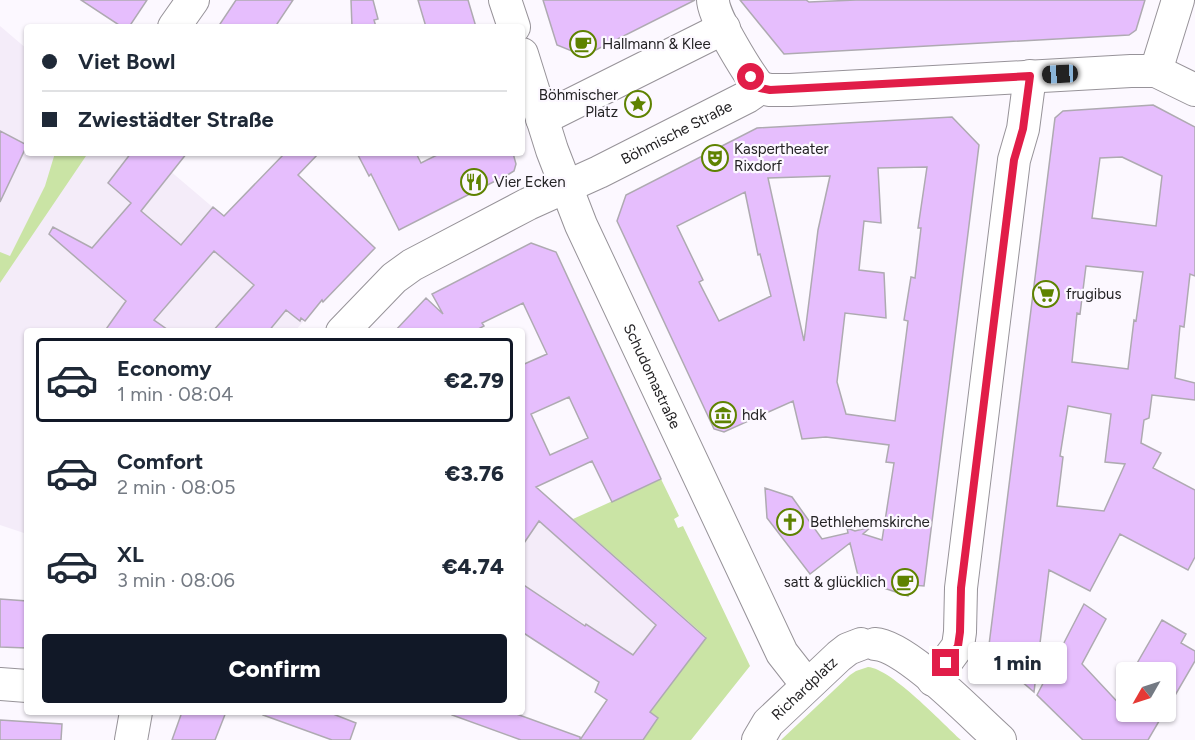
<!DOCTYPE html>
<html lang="en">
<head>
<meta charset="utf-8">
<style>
  :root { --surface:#fff; --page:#f2f2f3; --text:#1f2937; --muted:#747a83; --line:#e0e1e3; --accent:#111827 }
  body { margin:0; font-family:Figtree,sans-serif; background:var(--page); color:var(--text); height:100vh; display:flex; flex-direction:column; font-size:22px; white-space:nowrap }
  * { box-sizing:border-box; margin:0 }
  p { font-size:20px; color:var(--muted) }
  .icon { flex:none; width:33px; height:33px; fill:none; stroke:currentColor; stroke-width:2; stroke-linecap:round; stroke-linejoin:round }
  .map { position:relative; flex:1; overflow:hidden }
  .details { position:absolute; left:24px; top:328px; width:501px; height:387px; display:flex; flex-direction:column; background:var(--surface); border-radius:6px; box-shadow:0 2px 4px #0004 }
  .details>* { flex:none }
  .banner { position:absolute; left:24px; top:24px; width:501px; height:132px; border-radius:6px; box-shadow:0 2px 4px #0004; display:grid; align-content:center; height:132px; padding:0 18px; background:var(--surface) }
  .needle { width:39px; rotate:231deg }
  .fabs { position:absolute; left:1116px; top:662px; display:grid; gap:12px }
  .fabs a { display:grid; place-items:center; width:60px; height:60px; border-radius:6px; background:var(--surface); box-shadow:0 2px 4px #0004; font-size:30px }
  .end { position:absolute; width:27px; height:27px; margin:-14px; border:8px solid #e11d48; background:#fff; box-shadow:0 0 0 3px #fff }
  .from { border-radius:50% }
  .bubble { position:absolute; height:42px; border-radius:6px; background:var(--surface); box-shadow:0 2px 4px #0004; font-size:20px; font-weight:800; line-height:42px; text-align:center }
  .car { position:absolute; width:18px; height:36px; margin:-18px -9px; border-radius:8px; box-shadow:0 0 4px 2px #0007; background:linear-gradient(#222 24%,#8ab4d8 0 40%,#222 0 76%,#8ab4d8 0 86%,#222 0) }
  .banner b { display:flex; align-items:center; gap:21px; height:57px; font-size:22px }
  .banner b+b { border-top:2px solid var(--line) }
  .banner i { width:15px; height:15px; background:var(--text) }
  ul { padding:10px 0 0; list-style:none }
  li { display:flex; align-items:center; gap:18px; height:84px; margin:0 12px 9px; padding:0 6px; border:3px solid transparent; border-radius:6px }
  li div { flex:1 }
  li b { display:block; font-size:22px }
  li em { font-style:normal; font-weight:800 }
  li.current { border-color:var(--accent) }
  li>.icon { width:54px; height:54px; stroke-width:1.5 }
  .cta { display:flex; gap:12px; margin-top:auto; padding:12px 18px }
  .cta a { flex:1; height:69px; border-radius:6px; background:var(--accent); color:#fff; font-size:24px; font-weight:800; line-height:69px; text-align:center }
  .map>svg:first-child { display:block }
</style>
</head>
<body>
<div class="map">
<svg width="1195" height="740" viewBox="0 0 1195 740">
  <rect width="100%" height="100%" fill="#fcf8ff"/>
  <path fill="#f4ecf9" d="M0 26 27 49V153H149L322 300 295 331 27 332V534L0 525Z
    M522 474 671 606 621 669 522 605Z"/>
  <path fill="#cae4a5" d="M55 153H88L0 283V252L10 256 45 186Z
    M661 479 679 516 674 519 678 528 683 526 750 666 691 740H632L651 727 658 718 650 712 706 637 573 519Z
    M868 667C892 669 942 723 961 740H781L850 675 856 671Z"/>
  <path fill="#e6befd" stroke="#aeaab1" stroke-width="1.5" fill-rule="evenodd" d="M81 0H147L129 27H122Z
    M236 0H293L275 27H218Z
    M351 0H373L378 19 374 20 376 27H352Z
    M418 0H468L476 27H426Z
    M543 0H695L584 56 557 45Z
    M740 0H806L809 2 856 0H1145L1136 30 1129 35 784 54Z
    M1153 105 1195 127V276L1190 274 1184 327 1180 326 1175 378 1195 383V400L1152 395 1149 418 1144 420 1141 443 1161 453 1153 468 1195 490V557L1188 570 1120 534 1090 591 1049 570 1034 692 988 653 1055 118 1063 111ZM1122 157 1162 176 1156 226 1092 218 1100 158ZM1086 266 1143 272 1136 321 1134 320 1128 369 1072 362 1077 313 1080 314ZM1068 406 1111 414 1105 462 1125 464 1104 511 1057 506 1063 457 1060 456Z
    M952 117 979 145 924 586 912 585 908 596 859 580 850 543 810 574 767 518 765 488 792 497 822 539 848 533 847 528 855 531 871 527 863 534 882 540 894 463 886 462 889 445 826 437 802 439 793 401 724 432 714 429 617 221 626 195 757 128ZM927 167 918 228H921L915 278 911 277 904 320 908 321 895 421 846 414 837 382 845 313 886 318 884 273 859 270 864 221 881 223 878 168ZM830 176 818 230 804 341 768 178ZM745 192 758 255 760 254 771 296 719 321 699 282 703 280 677 226Z
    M0 131 27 145 0 202Z
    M131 153H187L141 211 181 245 213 207 224 216 285 153H319L298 175 375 248 323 302 322 300 305 321 301 318 300 321 286 310 268 332H212L254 285 214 251 154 320 171 332H104L126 301 49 234 53 227 92 248 131 203 108 183Z
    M357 153H416L421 163 441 153H513L516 164 514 171 509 174 399 230 371 174 369 176Z
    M531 243 556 252 661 479 612 502 592 461 536 487 706 638 650 712 658 718 643 740H580L607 700 595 692 599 682 522 632V584L585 626 586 624 633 655 656 625 539 521 522 546V365L547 354 523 303 482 323 484 326 473 332H394L426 298 443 314 432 294ZM569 397 588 438 550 455 531 414Z
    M0 599 27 601V648L0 647Z
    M1084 604 1106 619 1082 664 1126 711H1165L1148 740H1083L1037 695Z
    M1162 620 1186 634 1181 643 1195 651V661L1166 711V672H1132Z
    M182 712H226L215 740H172Z
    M264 712H328L356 723 350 740H332L263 715Z
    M452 712H511L580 737V740H521L452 715Z
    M0 720 62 724 61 740H0Z"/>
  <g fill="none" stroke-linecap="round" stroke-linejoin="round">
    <defs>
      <g id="minor">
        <path d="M505 0 514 27"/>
        <path d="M713 0C713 17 748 73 760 88"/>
        <path d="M174 27 193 0"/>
        <path id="s1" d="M522 54 552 150 581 225 782 653 807 685"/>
        <path d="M1156 71 1178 0"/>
        <path d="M760 88 770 90H790L1131 71H1156L1195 90"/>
        <path d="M542 119 724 28"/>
        <path id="s2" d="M342 332 394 278 412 265 528 204 599 172 747 97 760 88"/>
        <path d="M875 644C907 646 974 717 1000 740"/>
        <path d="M933 680 958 646 960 632 961 588 992 337 1014 160 1023 129 1030 76"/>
        <path d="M0 684 27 686"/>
        <path d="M131 740 136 712"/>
        <path id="s3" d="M758 740 768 723 839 656 848 649 861 644"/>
      </g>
    </defs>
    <use href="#minor" stroke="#979399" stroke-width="34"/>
    <use href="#minor" stroke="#fff" stroke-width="32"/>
  </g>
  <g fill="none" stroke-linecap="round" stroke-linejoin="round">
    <path stroke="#e11d48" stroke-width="8" d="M751 77 760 88 770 90 1030 76 1023 129 1014 160 992 337 961 588 960 632 958 646 946 663"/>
  </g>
  <defs>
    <symbol id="cafe-ring" viewBox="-11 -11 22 22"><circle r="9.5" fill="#fcf8ff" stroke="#5e8200" stroke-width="1.5"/><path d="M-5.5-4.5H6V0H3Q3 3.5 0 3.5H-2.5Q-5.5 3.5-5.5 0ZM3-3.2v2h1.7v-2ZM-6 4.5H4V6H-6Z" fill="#5e8200"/></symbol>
    <symbol id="sight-ring" viewBox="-11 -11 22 22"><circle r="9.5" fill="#fcf8ff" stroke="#5e8200" stroke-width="1.5"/><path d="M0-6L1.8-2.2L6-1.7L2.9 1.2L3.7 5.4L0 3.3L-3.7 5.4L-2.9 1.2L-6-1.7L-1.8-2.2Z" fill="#5e8200"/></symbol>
    <symbol id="theatre-ring" viewBox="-11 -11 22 22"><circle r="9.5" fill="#fcf8ff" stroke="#5e8200" stroke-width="1.5"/><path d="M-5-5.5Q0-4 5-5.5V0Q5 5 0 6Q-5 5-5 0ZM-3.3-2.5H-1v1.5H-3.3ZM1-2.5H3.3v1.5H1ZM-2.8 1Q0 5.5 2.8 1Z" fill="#5e8200"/></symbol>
    <symbol id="restaurant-ring" viewBox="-11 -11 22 22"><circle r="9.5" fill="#fcf8ff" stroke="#5e8200" stroke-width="1.5"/><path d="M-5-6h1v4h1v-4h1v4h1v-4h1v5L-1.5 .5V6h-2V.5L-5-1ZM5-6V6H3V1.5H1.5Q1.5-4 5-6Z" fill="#5e8200"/></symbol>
    <symbol id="supermarket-ring" viewBox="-11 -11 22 22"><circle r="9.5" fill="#fcf8ff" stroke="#5e8200" stroke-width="1.5"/><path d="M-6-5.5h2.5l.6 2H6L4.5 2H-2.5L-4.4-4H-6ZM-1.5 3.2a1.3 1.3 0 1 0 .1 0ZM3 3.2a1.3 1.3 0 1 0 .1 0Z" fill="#5e8200"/></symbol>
    <symbol id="museum-ring" viewBox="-11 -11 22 22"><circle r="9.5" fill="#fcf8ff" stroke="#5e8200" stroke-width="1.5"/><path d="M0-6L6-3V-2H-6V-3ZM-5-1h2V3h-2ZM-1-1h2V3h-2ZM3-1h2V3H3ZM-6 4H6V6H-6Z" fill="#5e8200"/></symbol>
    <symbol id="church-ring" viewBox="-11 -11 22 22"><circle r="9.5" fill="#fcf8ff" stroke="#5e8200" stroke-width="1.5"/><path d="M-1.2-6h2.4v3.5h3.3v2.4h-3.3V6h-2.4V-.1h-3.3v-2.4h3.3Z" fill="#5e8200"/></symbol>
  </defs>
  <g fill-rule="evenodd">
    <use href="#cafe-ring" x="568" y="29" width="30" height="30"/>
    <use href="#sight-ring" x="623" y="89" width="30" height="30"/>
    <use href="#theatre-ring" x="700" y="143" width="30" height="30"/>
    <use href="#restaurant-ring" x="459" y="167" width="30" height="30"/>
    <use href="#supermarket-ring" x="1031" y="279" width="30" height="30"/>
    <use href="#museum-ring" x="708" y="400" width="30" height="30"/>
    <use href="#church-ring" x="775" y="507" width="30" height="30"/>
    <use href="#cafe-ring" x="890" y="567" width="30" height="30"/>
  </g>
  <g text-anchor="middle" stroke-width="4.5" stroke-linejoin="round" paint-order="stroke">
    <g font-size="15" fill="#242325" stroke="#fcf8ff" text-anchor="start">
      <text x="602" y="49">Hallmann &amp; Klee</text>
      <text x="618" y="100" text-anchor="end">Böhmischer<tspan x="618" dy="17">Platz</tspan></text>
      <text x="734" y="154">Kaspertheater<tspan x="734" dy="17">Rixdorf</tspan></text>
      <text x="494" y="187">Vier Ecken</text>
      <text x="1066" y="299">frugibus</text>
      <text x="742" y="420">hdk</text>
      <text x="810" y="527">Bethlehemskirche</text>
      <text x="886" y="587" text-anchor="end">satt &amp; glücklich</text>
    </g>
    <g font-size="15" fill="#242325" stroke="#fcf8ff">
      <text dy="5" stroke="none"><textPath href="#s2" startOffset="393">Böhmische Straße</textPath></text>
      <text dy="5" stroke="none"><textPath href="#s1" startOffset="348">Schudomastraße</textPath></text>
      <text dy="5" stroke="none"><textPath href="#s3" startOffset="70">Richardplatz</textPath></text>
    </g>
  </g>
</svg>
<div class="fabs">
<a><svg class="needle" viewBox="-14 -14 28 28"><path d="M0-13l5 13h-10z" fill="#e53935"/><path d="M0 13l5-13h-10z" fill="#747a83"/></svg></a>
</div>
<i class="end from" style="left:751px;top:77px"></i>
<i class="end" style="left:946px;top:663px"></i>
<div class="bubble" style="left:968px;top:642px;width:99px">1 min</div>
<i class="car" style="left:1060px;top:74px;rotate:267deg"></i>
<div class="banner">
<b><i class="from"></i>Viet Bowl</b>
<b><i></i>Zwiestädter Straße</b>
</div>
<section class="details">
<ul>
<li class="current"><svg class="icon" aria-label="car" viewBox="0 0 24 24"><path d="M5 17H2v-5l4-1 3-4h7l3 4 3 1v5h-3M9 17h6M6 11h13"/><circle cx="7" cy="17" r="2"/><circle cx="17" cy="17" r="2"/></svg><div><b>Economy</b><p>1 min · 08:04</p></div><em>€2.79</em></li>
<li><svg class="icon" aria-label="car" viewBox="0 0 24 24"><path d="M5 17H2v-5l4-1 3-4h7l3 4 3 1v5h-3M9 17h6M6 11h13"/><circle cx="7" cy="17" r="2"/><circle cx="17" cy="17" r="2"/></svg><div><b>Comfort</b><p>2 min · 08:05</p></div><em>€3.76</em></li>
<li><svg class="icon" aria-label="car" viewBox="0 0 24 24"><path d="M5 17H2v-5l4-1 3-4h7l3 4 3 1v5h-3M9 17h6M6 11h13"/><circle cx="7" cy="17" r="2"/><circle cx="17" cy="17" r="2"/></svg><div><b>XL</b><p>3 min · 08:06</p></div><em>€4.74</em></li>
</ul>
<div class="cta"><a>Confirm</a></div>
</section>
</div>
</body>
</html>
